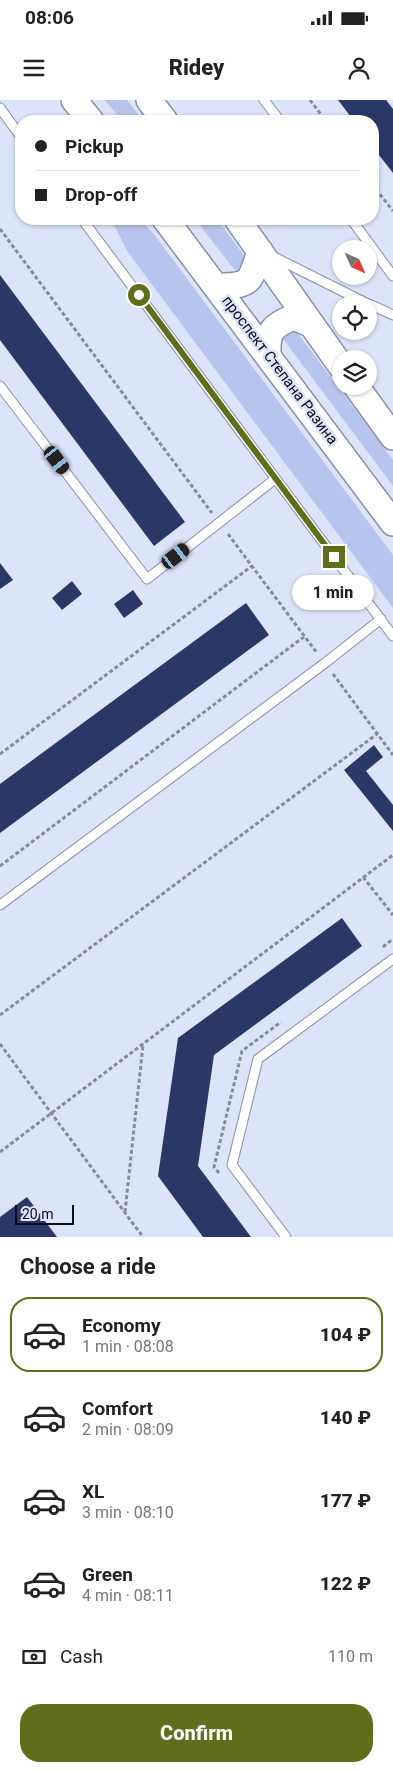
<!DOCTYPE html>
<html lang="en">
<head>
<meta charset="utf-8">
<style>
  :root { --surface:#fff; --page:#f6f6f6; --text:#222; --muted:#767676; --line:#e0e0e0; --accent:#5f6e1a }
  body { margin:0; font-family:Roboto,sans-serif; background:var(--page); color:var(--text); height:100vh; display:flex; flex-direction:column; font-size:19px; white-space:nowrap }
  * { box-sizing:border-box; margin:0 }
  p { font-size:16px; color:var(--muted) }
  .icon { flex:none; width:28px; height:28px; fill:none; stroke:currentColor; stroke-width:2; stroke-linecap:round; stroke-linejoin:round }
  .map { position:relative; height:1137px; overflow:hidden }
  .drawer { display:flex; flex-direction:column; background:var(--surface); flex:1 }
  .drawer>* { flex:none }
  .banner { position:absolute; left:15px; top:15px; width:364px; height:110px; border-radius:20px; box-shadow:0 1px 4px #0004; display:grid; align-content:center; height:110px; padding:0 20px; background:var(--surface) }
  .needle { width:32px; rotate:135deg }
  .tools { position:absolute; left:332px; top:140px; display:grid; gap:10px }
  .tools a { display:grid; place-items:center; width:45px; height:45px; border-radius:50%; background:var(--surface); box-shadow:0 1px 4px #0004; font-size:25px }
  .scale { position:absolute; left:15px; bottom:12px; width:59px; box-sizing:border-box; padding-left:5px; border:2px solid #0a0d15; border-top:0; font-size:14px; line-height:18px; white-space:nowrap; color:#0a0d15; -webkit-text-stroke:4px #dce4fa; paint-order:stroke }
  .end { position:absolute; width:22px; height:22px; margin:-11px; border:6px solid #5f6e1a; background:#fff; box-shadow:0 0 0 2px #fff }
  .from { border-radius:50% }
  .bubble { position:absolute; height:35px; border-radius:18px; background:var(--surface); box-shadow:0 1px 4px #0004; font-size:16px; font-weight:800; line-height:35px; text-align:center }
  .car { position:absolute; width:15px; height:30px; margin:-15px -8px; border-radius:6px; box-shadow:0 0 4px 1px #0007; background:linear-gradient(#222 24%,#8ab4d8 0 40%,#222 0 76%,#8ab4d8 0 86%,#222 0) }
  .banner b { display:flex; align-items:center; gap:18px; height:48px; font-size:19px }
  .banner b+b { border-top:1px solid var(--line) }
  .banner i { width:12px; height:12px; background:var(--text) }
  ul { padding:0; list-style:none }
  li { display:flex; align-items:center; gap:15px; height:75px; margin:0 10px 8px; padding:0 10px; border:2px solid transparent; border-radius:20px }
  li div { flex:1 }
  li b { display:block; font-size:19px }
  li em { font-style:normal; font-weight:800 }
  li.current { border-color:var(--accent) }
  li>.icon { width:45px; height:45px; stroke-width:1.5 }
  h2 { padding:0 20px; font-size:22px; line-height:60px }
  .pay { display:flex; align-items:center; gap:12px; height:55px; padding:0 20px; font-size:19px }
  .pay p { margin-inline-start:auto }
  .cta { display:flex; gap:10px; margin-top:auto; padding:10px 20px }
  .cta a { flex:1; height:58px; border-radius:20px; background:var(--accent); color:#fff; font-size:20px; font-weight:800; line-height:58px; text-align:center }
  .status { display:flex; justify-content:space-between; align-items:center; height:35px; padding:0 25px; background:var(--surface); direction:ltr }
  .status svg { height:14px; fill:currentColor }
  header { display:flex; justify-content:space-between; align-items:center; height:65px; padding:0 20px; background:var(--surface); font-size:22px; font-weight:800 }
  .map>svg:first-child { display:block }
</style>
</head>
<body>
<div class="status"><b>08:06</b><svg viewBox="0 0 49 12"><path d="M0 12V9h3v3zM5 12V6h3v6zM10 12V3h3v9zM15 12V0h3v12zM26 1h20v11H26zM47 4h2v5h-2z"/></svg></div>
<header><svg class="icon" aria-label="menu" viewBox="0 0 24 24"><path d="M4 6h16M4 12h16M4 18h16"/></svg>Ridey<svg class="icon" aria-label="person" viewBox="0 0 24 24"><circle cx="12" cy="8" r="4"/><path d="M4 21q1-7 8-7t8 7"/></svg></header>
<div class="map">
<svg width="393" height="1137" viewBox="0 0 393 1137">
  <rect width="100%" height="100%" fill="#dce4fa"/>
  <path fill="#b6c5ed" d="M105 0H127L143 21H122Z
    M111 119H139L153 133 393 455V508L127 151Z
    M195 119H217L246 158 248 164 238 172 233 168Z
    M284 230 296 231 393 360V386L284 240 282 234Z"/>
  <path fill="#2a3868" d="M338 0H386L393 9V73L372 46V21H354Z
    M0 175 185 422 154 446 0 240Z
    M0 463 13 480 0 489Z
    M72 481 82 494 62 510 52 498Z
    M133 490 143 504 124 518 114 504Z
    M246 503 269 535 0 733V684Z
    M374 645 383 657 366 671 393 705V731L344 670Z
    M342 818 362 846 214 955 198 1066 251 1137H203L158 1076 178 938Z
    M27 1097 57 1137H0V1117Z"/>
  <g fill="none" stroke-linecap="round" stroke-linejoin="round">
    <defs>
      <path id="lane" d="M264 0 280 21
        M0 8 21 37
        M82 119 393 536
        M351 119 393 176
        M272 156 368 204
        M369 204 393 215
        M0 286 147 479 275 379
        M0 805 325 563 381 519
        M286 1137 232 1065 258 959 393 859"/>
      <path id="secondary" d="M74 0 91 21
        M149 0 165 21
        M165 119 393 423
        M237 119 341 266
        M217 186C252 186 250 182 260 151
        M268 254C267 231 273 225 294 217L310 224
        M356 286 393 337"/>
    </defs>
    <use href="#lane" stroke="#8891ab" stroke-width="11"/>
    <use href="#secondary" stroke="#8891ab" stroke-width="28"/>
    <path stroke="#858b9b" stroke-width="3" stroke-dasharray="4 2.5" stroke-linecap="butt" d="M310 0 326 21
      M372 84 393 111
      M0 129 212 413
      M228 434 317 553
      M333 574 393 655
      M0 654 252 466
      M0 766 305 536
      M363 777 393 815
      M383 847 393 839
      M0 915 377 634
      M0 944 143 1137
      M0 1052 393 755
      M219 1073 214 1067 242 951 281 922
      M125 1112 143 945"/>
    <use href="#lane" stroke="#fff" stroke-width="9"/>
    <use href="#secondary" stroke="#fff" stroke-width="25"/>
  </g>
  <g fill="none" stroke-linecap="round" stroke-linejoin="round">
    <path stroke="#5f6e1a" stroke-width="6" d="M139 195 334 457"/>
  </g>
  <g text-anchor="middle" stroke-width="5" stroke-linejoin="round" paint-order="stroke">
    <g font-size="15" fill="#0a0d15" stroke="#dce4fa">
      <text transform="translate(280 270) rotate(53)" y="5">проспект Степана Разина</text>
    </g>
  </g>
</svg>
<div class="tools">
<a><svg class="needle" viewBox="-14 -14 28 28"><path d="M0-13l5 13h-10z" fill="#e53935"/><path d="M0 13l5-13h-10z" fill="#767676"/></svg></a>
<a><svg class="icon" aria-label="locate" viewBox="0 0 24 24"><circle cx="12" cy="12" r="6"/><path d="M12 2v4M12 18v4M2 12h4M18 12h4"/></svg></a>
<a><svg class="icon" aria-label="layers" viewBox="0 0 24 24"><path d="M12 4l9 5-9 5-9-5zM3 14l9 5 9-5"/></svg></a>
</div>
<div class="scale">20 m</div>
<i class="end from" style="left:139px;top:195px"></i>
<i class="end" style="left:334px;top:457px"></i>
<div class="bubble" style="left:292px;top:475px;width:82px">1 min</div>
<i class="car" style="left:57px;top:360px;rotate:143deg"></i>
<i class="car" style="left:176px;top:456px;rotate:52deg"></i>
<div class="banner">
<b><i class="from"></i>Pickup</b>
<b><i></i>Drop-off</b>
</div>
</div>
<section class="drawer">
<h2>Choose a ride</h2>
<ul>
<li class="current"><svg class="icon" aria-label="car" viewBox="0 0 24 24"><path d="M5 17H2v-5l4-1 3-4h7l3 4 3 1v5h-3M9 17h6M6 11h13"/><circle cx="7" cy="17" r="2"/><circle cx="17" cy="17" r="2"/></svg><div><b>Economy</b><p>1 min · 08:08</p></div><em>104 ₽</em></li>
<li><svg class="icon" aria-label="car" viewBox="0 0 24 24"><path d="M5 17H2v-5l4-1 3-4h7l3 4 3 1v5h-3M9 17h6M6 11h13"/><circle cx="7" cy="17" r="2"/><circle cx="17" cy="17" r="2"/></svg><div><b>Comfort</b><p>2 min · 08:09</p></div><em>140 ₽</em></li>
<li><svg class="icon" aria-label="car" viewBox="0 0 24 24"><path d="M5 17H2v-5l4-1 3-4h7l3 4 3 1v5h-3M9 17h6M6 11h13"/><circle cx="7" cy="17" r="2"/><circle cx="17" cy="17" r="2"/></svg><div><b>XL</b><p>3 min · 08:10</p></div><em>177 ₽</em></li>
<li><svg class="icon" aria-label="car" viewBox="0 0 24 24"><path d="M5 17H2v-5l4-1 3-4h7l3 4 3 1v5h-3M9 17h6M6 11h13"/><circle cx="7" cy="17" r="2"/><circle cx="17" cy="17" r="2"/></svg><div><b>Green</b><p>4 min · 08:11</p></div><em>122 ₽</em></li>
</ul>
<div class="pay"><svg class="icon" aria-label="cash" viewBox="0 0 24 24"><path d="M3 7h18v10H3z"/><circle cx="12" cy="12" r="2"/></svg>Cash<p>110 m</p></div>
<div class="cta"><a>Confirm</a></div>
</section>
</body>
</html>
